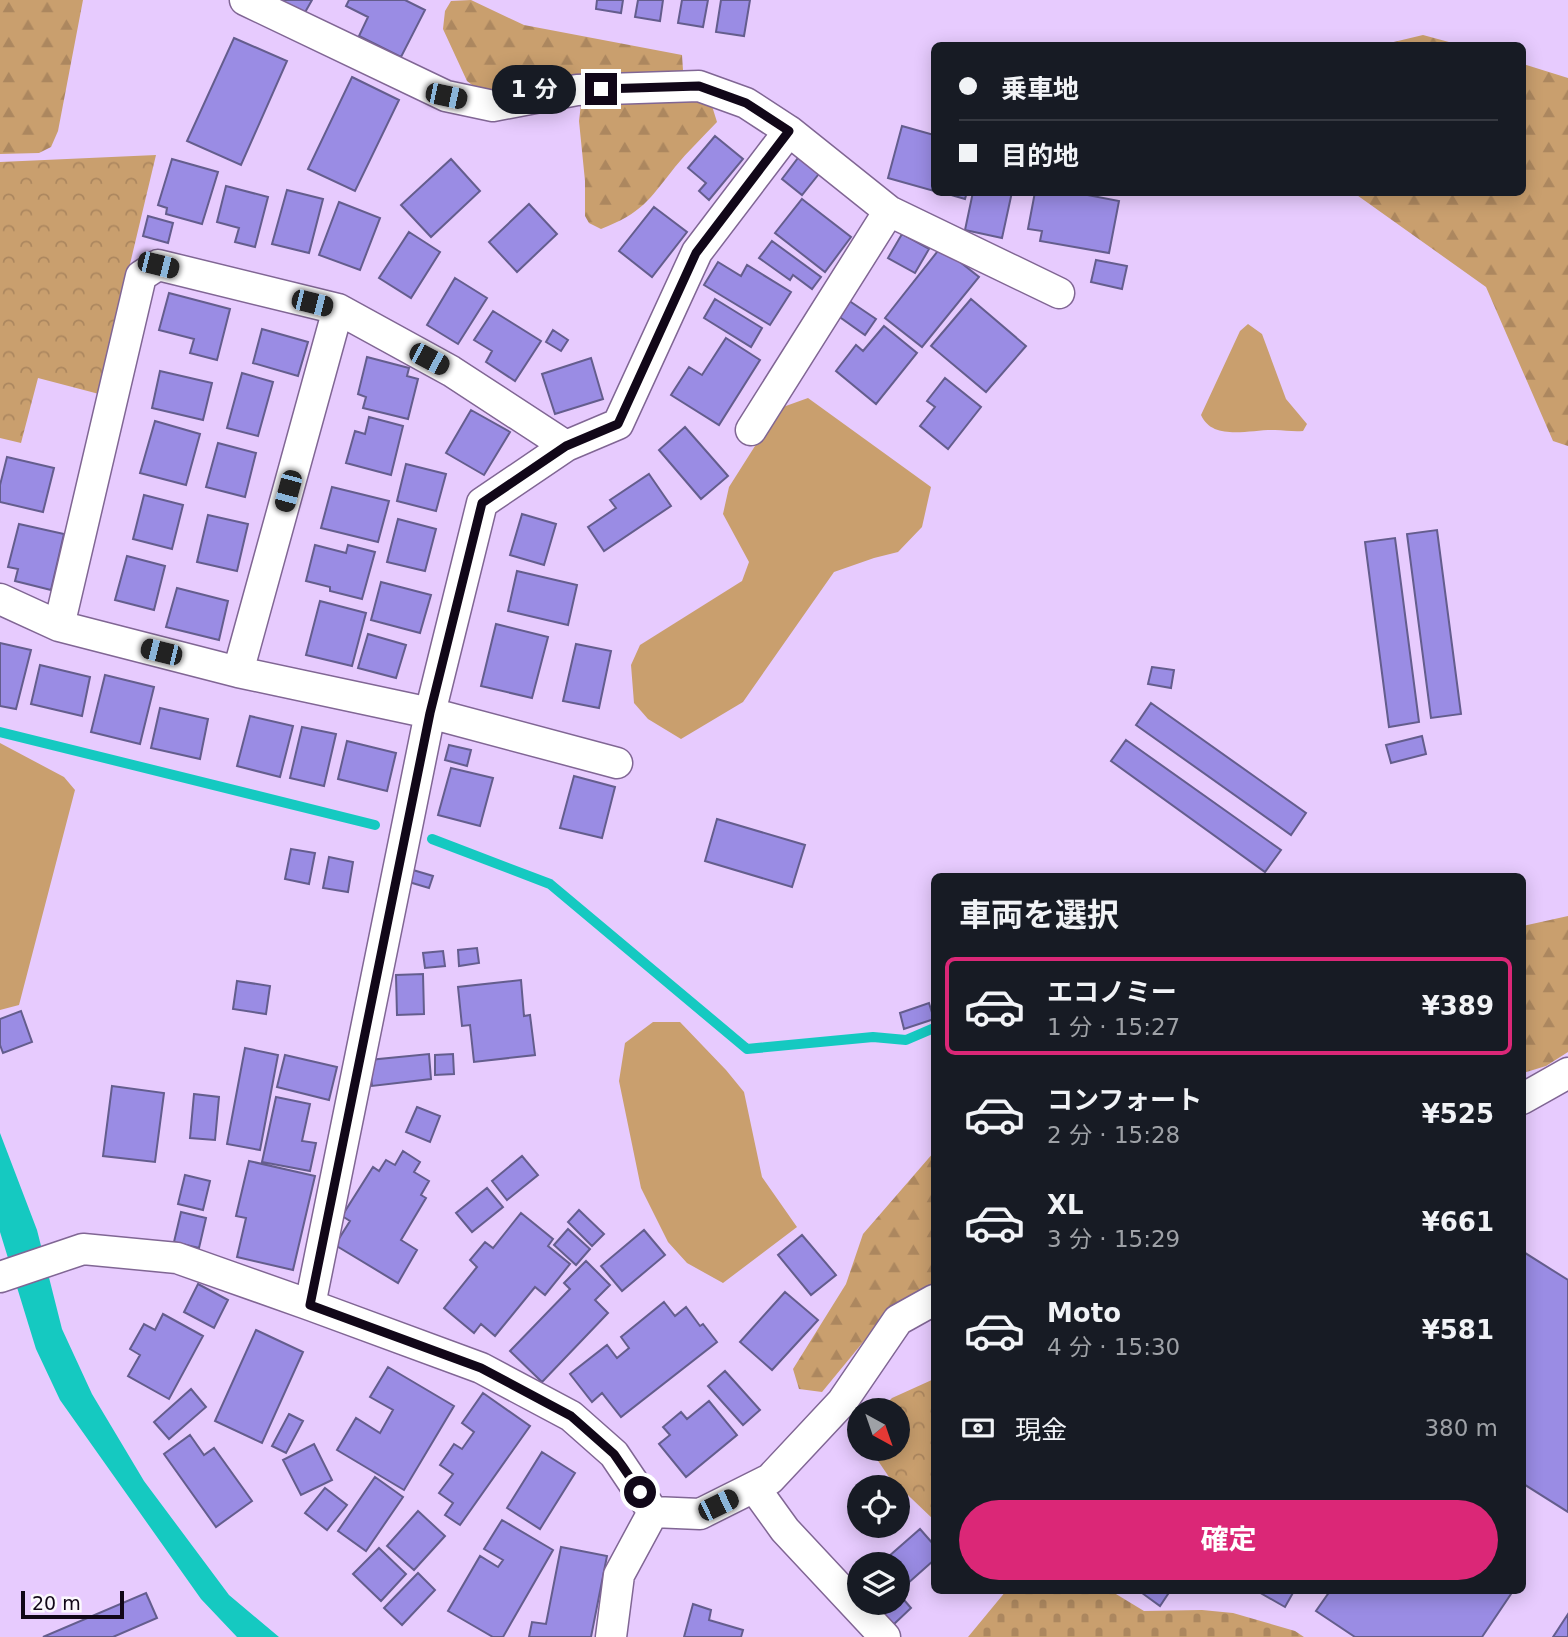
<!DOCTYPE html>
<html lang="ja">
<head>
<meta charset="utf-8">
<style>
  :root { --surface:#171b24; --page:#242831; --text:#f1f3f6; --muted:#9ea1a6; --line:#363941; --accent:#db2777 }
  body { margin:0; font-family:"DejaVu Sans","Noto Sans JP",sans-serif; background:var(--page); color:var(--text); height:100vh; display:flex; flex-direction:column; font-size:26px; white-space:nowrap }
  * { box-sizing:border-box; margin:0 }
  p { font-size:23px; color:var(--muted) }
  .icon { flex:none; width:38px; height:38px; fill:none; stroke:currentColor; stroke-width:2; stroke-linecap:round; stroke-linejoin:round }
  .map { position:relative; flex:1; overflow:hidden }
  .side { position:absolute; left:931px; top:873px; width:595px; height:721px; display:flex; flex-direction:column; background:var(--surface); border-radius:10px; box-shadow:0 4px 18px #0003 }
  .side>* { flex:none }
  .top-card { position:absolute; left:931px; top:42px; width:595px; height:154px; border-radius:10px; box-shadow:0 4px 18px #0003; display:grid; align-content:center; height:154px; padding:0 28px; background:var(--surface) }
  .needle { width:46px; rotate:140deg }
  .buttons { position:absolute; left:847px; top:1398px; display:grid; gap:14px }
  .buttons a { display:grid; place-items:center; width:63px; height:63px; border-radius:50%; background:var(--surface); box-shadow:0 4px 18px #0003; font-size:35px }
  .scale { position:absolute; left:21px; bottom:18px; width:103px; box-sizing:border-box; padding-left:7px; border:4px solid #110718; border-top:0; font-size:19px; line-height:24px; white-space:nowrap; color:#110718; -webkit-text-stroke:5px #fbf8fd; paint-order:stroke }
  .end { position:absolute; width:32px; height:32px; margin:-16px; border:9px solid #110718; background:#fff; box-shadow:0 0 0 4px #fff }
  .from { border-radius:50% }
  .bubble { position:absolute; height:49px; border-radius:24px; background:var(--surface); box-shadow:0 4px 18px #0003; font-size:23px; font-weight:700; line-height:49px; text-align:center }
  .car { position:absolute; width:21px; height:42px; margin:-21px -10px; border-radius:9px; box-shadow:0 0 5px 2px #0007; background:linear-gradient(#222 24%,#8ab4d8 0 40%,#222 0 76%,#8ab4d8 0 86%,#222 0) }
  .top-card b { display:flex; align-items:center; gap:24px; height:66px; font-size:26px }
  .top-card b+b { border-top:2px solid var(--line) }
  .top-card i { width:18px; height:18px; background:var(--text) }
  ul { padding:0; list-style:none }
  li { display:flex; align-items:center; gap:21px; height:98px; margin:0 14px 10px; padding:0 14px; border:4px solid transparent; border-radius:10px }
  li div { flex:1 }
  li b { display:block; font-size:26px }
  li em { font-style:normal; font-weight:700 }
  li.current { border-color:var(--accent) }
  li>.icon { width:63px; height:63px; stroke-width:1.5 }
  h2 { padding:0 28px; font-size:32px; line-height:84px }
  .pay { display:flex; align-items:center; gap:18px; height:77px; padding:0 28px; font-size:26px }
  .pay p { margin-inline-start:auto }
  .button { display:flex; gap:14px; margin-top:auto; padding:14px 28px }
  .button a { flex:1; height:80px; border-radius:42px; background:var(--accent); color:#fff; font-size:28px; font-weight:700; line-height:80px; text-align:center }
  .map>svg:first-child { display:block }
</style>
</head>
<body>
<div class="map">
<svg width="1568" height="1637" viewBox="0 0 1568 1637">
  <defs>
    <pattern id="forest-firs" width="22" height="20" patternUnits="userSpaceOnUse" patternTransform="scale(1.75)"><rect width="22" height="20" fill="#c99f6e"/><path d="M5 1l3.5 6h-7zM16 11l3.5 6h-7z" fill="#ac875f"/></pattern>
    <pattern id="cemetery-stones" width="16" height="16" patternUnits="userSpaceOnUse" patternTransform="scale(1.75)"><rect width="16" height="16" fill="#c99f6e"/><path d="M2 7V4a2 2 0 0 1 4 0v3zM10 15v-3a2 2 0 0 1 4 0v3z" fill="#ac875f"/></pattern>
    <pattern id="park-crowns" width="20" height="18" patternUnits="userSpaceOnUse" patternTransform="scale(1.75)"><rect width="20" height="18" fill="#c99f6e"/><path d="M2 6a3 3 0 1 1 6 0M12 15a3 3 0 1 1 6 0" fill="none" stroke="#ac875f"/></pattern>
  </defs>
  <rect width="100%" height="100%" fill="#e7cbfe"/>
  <path fill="#c99f6e" d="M1248 324 1262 334 1286 399 1307 424 1303 431C1293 432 1285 430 1275 430 1251 429 1213 442 1201 415L1240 331Z
    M808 398 931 487 922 527 898 552 874 558 834 572 743 702 681 739 648 719 634 703 631 665 640 645 742 581 749 562 723 514 729 487 767 427 783 407Z
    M0 743 64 777 75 790 19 1005 0 1010Z
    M653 1022H680L726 1070 744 1092 762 1177 797 1227 723 1283 687 1263 668 1242 641 1188 619 1081 625 1043Z"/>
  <path fill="url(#forest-firs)" d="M0 0H83L58 131 51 147 39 153 0 154Z
    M471 0 524 25 682 55 683 70 677 78 489 98 467 81 443 29 445 11 451 1Z
    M1423 35 1460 45H1381Z
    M1523 64 1568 78V446L1553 441 1486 287 1354 193 1522 192Z
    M697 94 712 106 717 122C703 137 688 151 675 167 649 200 642 213 601 229L589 223 585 216V181L579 121 581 104Z
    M1568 916V1052L1546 1066 1523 1073V926Z
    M934 1152V1283L892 1307 822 1392 799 1389 793 1369 846 1284 863 1234Z"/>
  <path fill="url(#cemetery-stones)" d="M1006 1591H1111L1144 1611 1202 1610 1233 1613 1295 1631 1304 1637H968Z"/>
  <path fill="url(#park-crowns)" d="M156 155 99 394 38 378 21 443 0 438V162Z
    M934 1379V1520L889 1477 870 1449H898V1410H880L892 1398Z"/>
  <path fill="#15c9c1" d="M0 1133 37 1230 62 1329 92 1394 144 1481 229 1595 279 1637H237L201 1599 60 1400 36 1349 0 1232Z"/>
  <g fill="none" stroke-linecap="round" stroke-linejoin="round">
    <path stroke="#15c9c1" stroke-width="10" d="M0 732 375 825
      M432 839 550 884 747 1049 873 1037 906 1040 934 1028"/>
  </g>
  <path fill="#9a8ce4" stroke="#645d8d" stroke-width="2" d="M273 0H312L303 16Z
    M349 0H405L425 10 401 57 359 36 368 17 346 6Z
    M597 0H623L621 13 596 9Z
    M638 0H663L660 21 635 17Z
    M682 0H708L703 27 678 23Z
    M721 0H750L744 36 716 32Z
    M234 38 287 61 241 165 187 141Z
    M352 77 399 100 355 191 308 169Z
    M902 126 934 135V191L888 178Z
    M715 136 743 159 709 200 699 191 706 183 688 168Z
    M801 154 822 170 802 195 782 179Z
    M172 159 218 172 202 224 166 214 167 208 158 205Z
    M451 159 480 191 431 237 401 205Z
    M226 186 268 197 255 247 235 242 239 228 217 222Z
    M287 190 323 199 309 253 272 244Z
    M941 192H967L965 199Z
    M973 192H1012L1002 238 965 230Z
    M1035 192H1072L1119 201 1109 253 1040 241 1042 231 1028 229Z
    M802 199 851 237 825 272 775 233Z
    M339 202 380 218 360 270 319 255Z
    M529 204 557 234 517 272 489 242Z
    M654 207 687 232 652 277 619 251Z
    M148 216 173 223 168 243 143 236Z
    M409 232 440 252 411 298 379 278Z
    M902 234 929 249 915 273 888 258Z
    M772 241 821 277 812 289 793 275 790 280 759 258Z
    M941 247 979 277 922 347 885 318Z
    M1096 260 1127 266 1122 289 1091 282Z
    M718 262 741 276 747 265 791 292 770 325 704 285Z
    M455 278 487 298 458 344 427 325Z
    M169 293 230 309 217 360 190 353 194 339 159 330Z
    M845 298 876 319 865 335 834 313Z
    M715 299 762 328 751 347 704 318Z
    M971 299 1026 346 986 392 931 346Z
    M493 311 541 341 515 381 486 362 492 351 474 340Z
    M884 326 917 353 876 404 836 371 856 345 863 351Z
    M262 329 308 342 298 376 253 363Z
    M553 330 568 340 561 351 546 342Z
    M726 338 760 360 719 425 671 395 689 367 702 375Z
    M367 357 409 368 407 376 418 379 408 419 363 408 366 397 358 394Z
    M591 358 603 399 555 414 542 374Z
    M160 371 212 383 203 420 152 408Z
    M242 373 273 382 258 436 227 428Z
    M945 378 981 407 948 449 920 426 935 407 927 401Z
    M471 410 510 432 484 475 446 453Z
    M369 417 403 426 391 475 346 463 355 431 365 434Z
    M155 421 200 434 186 485 140 473Z
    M685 427 728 476 701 499 659 450Z
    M218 443 256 453 245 497 206 487Z
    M7 457 54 468 43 512 0 502V485Z
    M406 464 446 474 436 511 397 501Z
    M649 474 671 506 604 551 588 527 616 508 610 500Z
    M332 487 389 501 378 542 321 528Z
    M144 495 183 505 172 549 133 539Z
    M522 514 556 524 544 565 510 555Z
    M208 515 248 524 237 571 197 562Z
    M398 519 436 529 425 571 387 562Z
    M19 524 64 534 51 590 15 581 18 569 8 567Z
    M1437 530 1461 714 1431 718 1407 534Z
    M1395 538 1419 722 1389 727 1365 542Z
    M315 545 346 553 348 545 375 552 362 599 330 591V587L306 581Z
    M127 556 165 566 154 610 115 600Z
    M517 571 577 585 568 625 508 611Z
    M381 582 431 595 420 633 371 620Z
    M177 588 228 601 219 640 166 627Z
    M320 601 366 613 352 666 306 655Z
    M496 624 548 637 532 698 481 686Z
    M368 634 406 645 396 678 358 668Z
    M0 643 31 650 16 709 0 706Z
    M576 644 611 651 599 708 563 701Z
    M40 665 90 677 82 716 31 704Z
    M1152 667 1174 670 1171 688 1148 684Z
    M105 675 154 687 140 744 91 732Z
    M1151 703 1306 813 1291 835 1136 725Z
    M160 708 208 719 200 759 151 748Z
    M250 716 293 726 280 777 237 766Z
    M302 727 336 734 324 786 290 778Z
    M1422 736 1426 754 1391 763 1386 745Z
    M1126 740 1281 850 1265 872 1111 761Z
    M347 741 396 753 387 791 338 779Z
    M449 745 471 750 467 766 445 760Z
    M451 768 493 778 480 826 438 815Z
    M574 776 615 787 602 838 560 828Z
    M717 819 805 845 792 887 705 861Z
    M291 849 315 853 309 884 285 879Z
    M329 857 353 862 348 892 323 888Z
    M413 870 433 876 429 888 409 882Z
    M477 948 479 963 459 966 458 950Z
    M443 951 445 966 425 968 423 953Z
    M423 974 424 1014 397 1015 396 975Z
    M521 980 524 1016 530 1015 535 1055 474 1062 470 1025 462 1026 458 987Z
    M237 981 270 986 266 1014 233 1009Z
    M929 1003 934 1019 904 1029 900 1013Z
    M21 1011 32 1042 3 1053 0 1045V1019Z
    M245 1048 278 1055 260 1150 227 1144Z
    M429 1054 431 1079 372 1086 369 1060Z
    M453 1054 454 1074 435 1075V1055Z
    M285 1055 337 1067 329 1100 277 1087Z
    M112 1086 164 1093 155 1162 103 1156Z
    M194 1094 219 1097 215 1140 190 1138Z
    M276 1097 310 1104 302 1141 316 1143 310 1171 262 1162Z
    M417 1107 440 1116 430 1142 406 1132Z
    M403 1151 420 1162 414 1172 429 1181 421 1195 426 1198 401 1240 417 1250 398 1283 335 1245 350 1221 342 1216 373 1167 379 1171 386 1160 395 1165Z
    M522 1156 538 1175 507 1200 492 1181Z
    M249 1161 315 1176 293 1270 237 1257 246 1218 236 1216Z
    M185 1175 210 1181 203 1210 178 1204Z
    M487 1188 503 1207 472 1232 456 1213Z
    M579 1210 604 1234 592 1246 568 1222Z
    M181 1212 206 1218 199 1248 174 1242Z
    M521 1213 553 1239 548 1246 570 1264 545 1295 535 1287 495 1336 481 1324 474 1333 444 1308 477 1267 470 1260 485 1242 493 1248Z
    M568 1229 590 1249 576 1265 554 1245Z
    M644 1230 665 1255 622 1291 601 1266Z
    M802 1235 836 1275 811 1295 778 1255Z
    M1522 1251 1568 1280V1512L1522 1483Z
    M586 1261 610 1285 595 1300 608 1313 542 1382 510 1351 570 1289 564 1283Z
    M198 1284 228 1300 214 1328 184 1312Z
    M785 1292 818 1320 772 1370 740 1342Z
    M664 1302 675 1316 686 1307 700 1326 703 1324 717 1342 621 1417 602 1393 592 1402 570 1374 607 1345 617 1358 629 1348 621 1337Z
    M163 1314 203 1336 169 1399 128 1376 140 1355 130 1349 144 1324 155 1330Z
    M256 1330 303 1352 262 1443 215 1421Z
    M388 1367 454 1406 404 1490 337 1450 356 1418 380 1433 393 1410 370 1397Z
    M725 1371 760 1410 743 1425 708 1386Z
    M191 1389 206 1407 169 1439 154 1422Z
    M483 1393 530 1426 460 1525 445 1515 453 1503 439 1493 453 1474 440 1465 454 1444 462 1449 474 1432 462 1423Z
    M709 1401 737 1435 686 1477 659 1444 670 1435 663 1427 681 1412 687 1419Z
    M289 1414 303 1421 286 1453 272 1446Z
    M190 1435 204 1455 214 1448 252 1501 216 1527 164 1454Z
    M314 1444 332 1480 301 1495 283 1460Z
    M542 1452 575 1473 540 1529 507 1508Z
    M375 1477 403 1497 366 1551 338 1531Z
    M325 1488 347 1505 327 1530 305 1513Z
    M418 1511 445 1536 414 1570 387 1546Z
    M502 1520 553 1550 503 1637H493L448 1611 480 1556 498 1567 503 1560 484 1549Z
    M920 1529 934 1545V1560L898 1592V1564H880Z
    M561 1547 607 1556 591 1637H529L532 1622 546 1624Z
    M379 1548 406 1574 381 1601 353 1574Z
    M418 1573 435 1590 402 1625 384 1608Z
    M1144 1591H1170L1160 1606 1142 1593Z
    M1257 1591H1294L1285 1607Z
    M1330 1591H1513L1482 1637H1355L1316 1611Z
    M146 1593 157 1618 113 1637H43Z
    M898 1593 911 1608 893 1625 874 1603H898Z
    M693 1604 711 1610 709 1620 743 1630 741 1637H684Z
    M1568 1614V1637H1553Z"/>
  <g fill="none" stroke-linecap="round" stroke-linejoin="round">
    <defs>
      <path id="minor" d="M245 0 446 96 493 106 577 90 699 86 746 103 789 131 889 211 1059 293
        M751 430 889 211
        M0 599 59 626 238 672 430 713 482 503 566 446 618 424 697 252 789 131
        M59 626 141 276 158 265 338 309 451 371 566 446
        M238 672 338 309
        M1522 1099 1568 1073
        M0 1277 83 1249 177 1258 310 1305 481 1368 571 1416 614 1454 653 1512
        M310 1305 430 713 617 763
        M754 1487 785 1530 885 1637
        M653 1512 700 1514 770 1479 842 1402 898 1320 934 1300
        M611 1637 619 1575 653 1512"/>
    </defs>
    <use href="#minor" stroke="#806694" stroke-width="33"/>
    <use href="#minor" stroke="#fff" stroke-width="30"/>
  </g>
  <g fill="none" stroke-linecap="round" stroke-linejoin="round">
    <path stroke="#110718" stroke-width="9" d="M601 89 699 86 746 103 789 131 696 253 618 424 566 446 482 503 430 713 310 1305 481 1368 571 1416 614 1454 640 1492"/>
  </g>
</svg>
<div class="buttons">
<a><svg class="needle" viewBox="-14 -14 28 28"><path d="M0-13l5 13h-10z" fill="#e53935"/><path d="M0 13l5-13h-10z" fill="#9ea1a6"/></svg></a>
<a><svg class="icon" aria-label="locate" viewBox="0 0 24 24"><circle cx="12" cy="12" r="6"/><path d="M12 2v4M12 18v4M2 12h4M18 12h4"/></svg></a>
<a><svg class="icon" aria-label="layers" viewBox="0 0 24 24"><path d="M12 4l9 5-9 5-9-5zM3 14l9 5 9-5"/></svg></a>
</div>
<div class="scale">20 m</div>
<i class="end from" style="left:640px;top:1492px"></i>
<i class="end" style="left:601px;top:89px"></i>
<div class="bubble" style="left:492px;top:65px;width:84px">1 分</div>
<i class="car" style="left:446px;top:96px;rotate:102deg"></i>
<i class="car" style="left:158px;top:265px;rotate:104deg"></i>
<i class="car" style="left:312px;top:303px;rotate:104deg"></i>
<i class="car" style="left:429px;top:359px;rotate:118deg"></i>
<i class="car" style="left:288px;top:491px;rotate:195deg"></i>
<i class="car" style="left:161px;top:652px;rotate:284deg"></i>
<i class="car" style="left:718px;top:1505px;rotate:64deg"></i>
<div class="top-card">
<b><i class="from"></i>乗車地</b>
<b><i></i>目的地</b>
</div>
<section class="side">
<h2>車両を選択</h2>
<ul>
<li class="current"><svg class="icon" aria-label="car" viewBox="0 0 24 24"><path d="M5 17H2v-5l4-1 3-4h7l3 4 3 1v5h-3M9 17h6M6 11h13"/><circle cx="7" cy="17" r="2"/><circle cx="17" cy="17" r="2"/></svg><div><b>エコノミー</b><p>1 分 · 15:27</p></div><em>¥389</em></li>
<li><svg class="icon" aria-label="car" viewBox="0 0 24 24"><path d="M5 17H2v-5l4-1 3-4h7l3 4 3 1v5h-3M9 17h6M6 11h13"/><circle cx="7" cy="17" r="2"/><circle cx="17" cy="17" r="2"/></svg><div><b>コンフォート</b><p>2 分 · 15:28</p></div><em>¥525</em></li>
<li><svg class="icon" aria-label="car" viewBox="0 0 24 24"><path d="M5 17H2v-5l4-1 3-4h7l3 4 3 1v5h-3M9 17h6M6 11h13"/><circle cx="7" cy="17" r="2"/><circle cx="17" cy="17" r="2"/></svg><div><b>XL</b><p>3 分 · 15:29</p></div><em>¥661</em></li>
<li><svg class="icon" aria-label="car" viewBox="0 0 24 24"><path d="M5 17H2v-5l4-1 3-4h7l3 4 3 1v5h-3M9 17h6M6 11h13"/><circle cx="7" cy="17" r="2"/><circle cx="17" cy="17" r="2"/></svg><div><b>Moto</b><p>4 分 · 15:30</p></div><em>¥581</em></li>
</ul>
<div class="pay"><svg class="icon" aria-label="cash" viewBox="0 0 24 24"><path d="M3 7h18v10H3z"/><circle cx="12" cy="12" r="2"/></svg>現金<p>380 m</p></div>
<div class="button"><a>確定</a></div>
</section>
</div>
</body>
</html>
